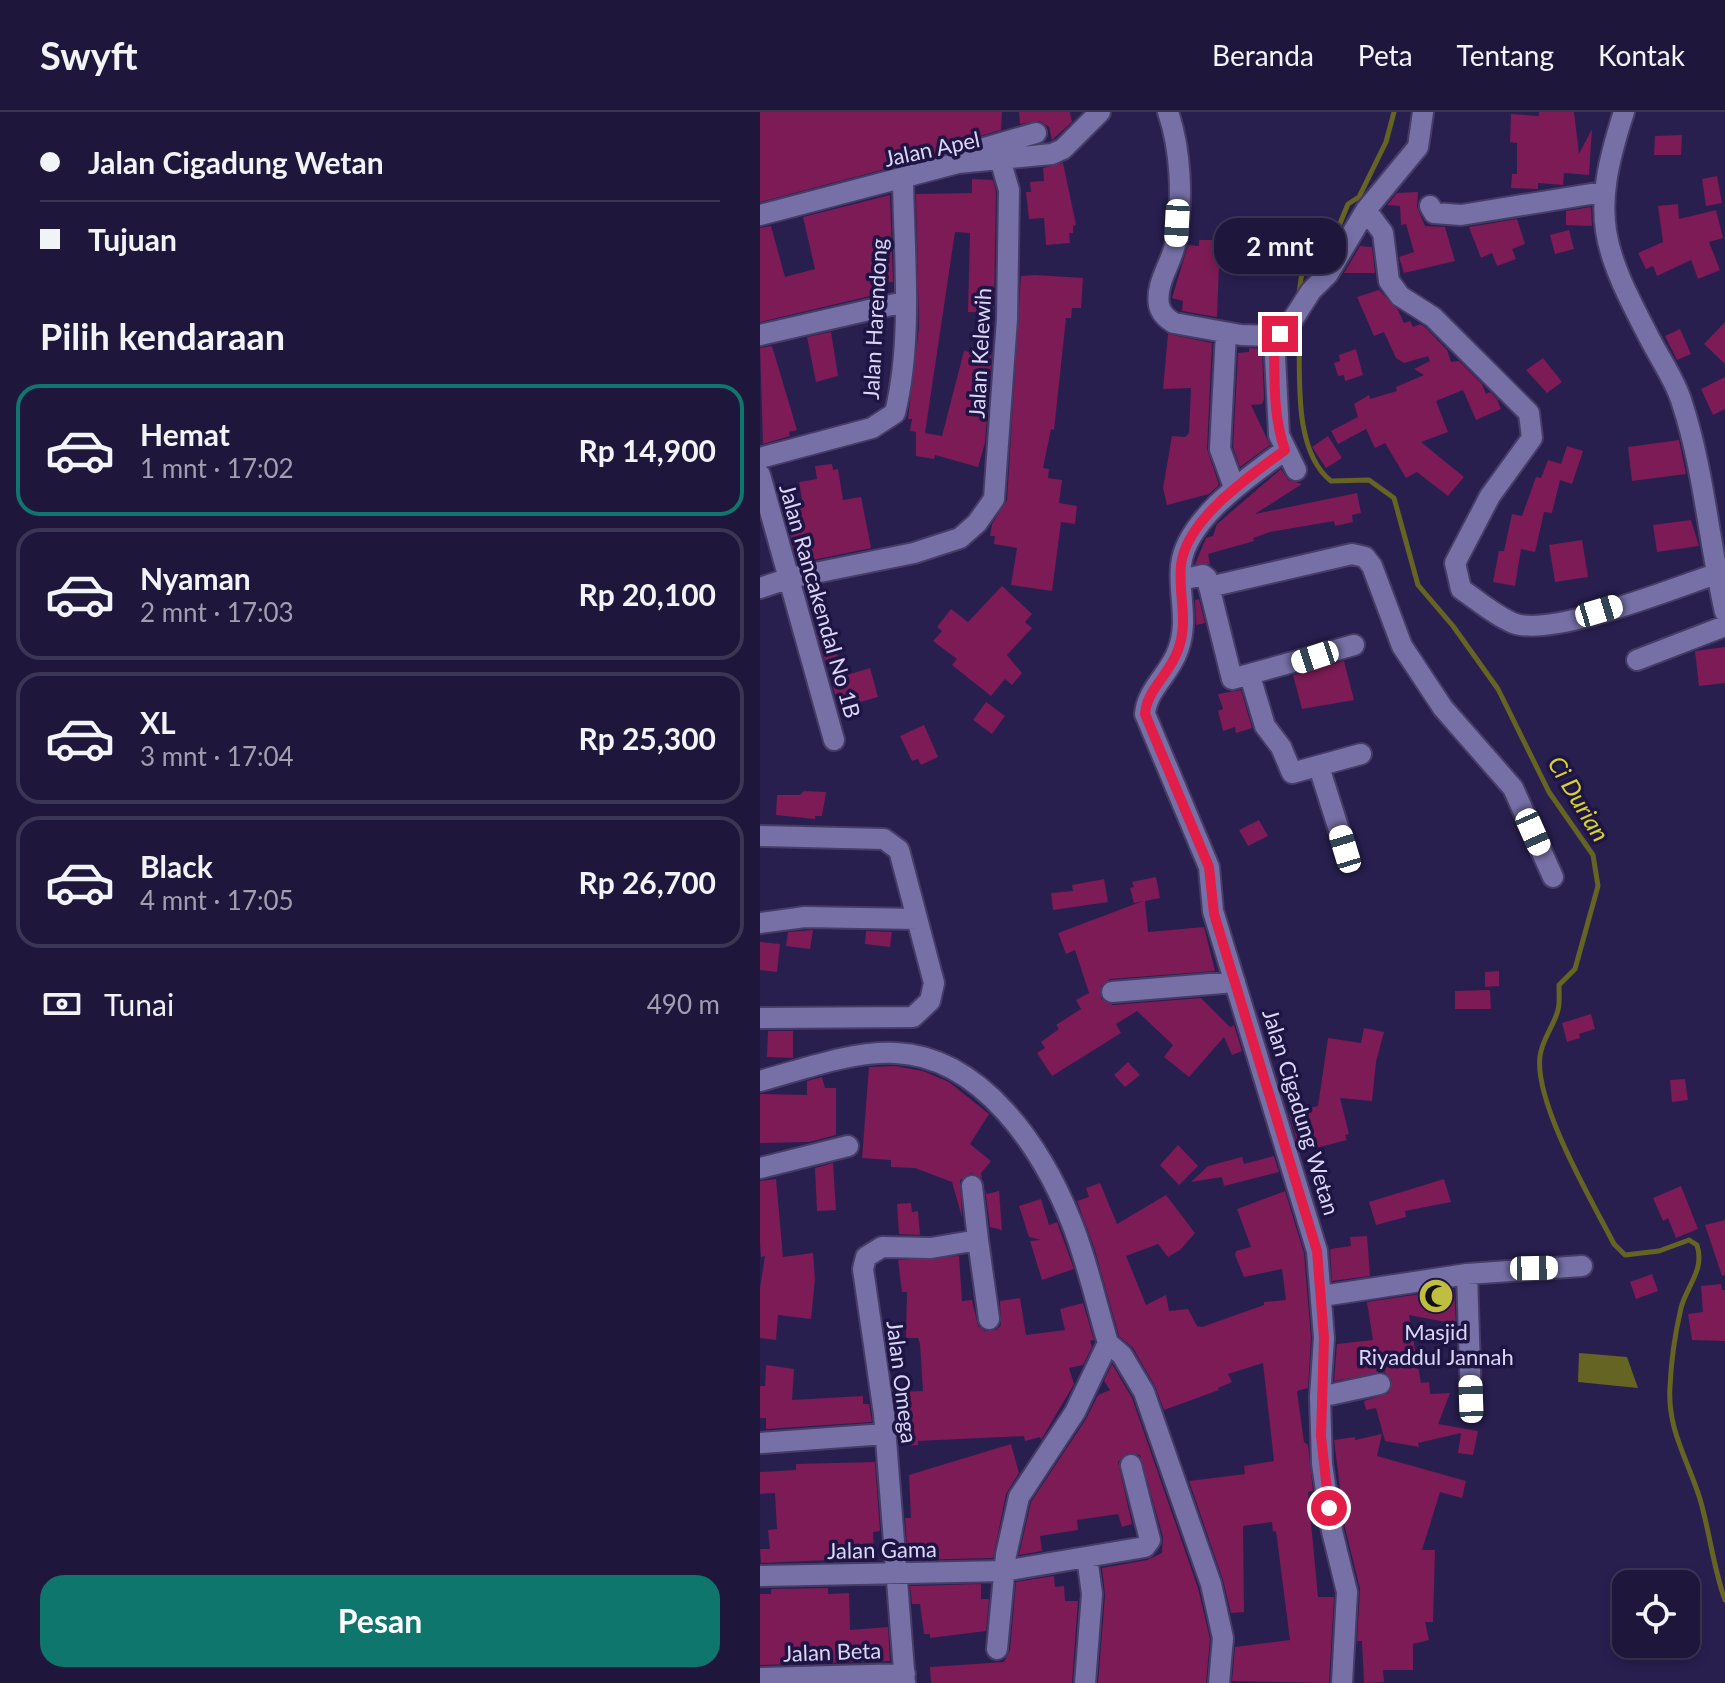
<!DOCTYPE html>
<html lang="id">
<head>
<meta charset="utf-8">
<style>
  :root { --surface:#1e173b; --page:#2b2446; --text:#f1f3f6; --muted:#a19faf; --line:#3c3655; --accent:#0f766e }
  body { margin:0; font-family:Lato,sans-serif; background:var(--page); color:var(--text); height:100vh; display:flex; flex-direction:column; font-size:30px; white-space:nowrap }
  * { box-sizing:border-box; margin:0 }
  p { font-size:26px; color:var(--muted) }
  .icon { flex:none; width:44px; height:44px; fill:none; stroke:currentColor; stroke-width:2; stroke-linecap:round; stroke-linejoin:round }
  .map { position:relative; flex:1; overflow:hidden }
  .sheet { display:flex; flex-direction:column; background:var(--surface); width:760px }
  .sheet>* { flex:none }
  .banner { display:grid; align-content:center; height:176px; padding:0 40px; background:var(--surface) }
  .tools { position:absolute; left:852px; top:1458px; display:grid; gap:16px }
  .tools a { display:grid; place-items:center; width:88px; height:88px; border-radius:16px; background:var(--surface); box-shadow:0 4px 12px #0003,0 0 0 2px var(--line); font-size:40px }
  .end { position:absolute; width:36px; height:36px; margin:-18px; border:10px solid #e11d48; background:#fff; box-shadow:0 0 0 4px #fff }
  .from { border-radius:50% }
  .bubble { position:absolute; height:56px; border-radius:24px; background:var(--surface); box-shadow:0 4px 12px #0003,0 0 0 2px var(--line); font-size:26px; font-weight:700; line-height:56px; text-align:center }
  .car { position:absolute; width:24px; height:48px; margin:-24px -12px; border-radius:10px; box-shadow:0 0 6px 2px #0007; background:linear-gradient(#fff 24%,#345 0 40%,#fff 0 76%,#345 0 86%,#fff 0) }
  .banner b { display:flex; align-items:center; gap:28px; height:76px; font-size:30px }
  .banner b+b { border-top:2px solid var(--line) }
  .banner i { width:20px; height:20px; background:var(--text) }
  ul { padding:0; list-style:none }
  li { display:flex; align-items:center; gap:24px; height:132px; margin:0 16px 12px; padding:0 24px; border:4px solid var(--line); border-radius:24px }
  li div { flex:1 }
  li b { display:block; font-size:30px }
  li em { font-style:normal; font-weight:700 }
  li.on { border-color:var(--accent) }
  li>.icon { width:72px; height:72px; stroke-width:1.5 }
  h2 { padding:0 40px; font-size:36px; line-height:96px }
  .pay { display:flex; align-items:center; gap:20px; height:88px; padding:0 40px; font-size:30px }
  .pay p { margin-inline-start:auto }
  .button { display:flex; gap:16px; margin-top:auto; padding:16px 40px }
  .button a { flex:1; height:92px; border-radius:24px; background:var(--accent); color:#fff; font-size:32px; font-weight:700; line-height:92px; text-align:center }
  header { display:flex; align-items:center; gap:48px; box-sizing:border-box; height:112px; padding:0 40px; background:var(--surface); border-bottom:2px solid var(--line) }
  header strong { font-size:38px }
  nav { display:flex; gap:44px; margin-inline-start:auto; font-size:28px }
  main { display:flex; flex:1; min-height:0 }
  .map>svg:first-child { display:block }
</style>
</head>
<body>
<header>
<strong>Swyft</strong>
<nav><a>Beranda</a><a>Peta</a><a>Tentang</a><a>Kontak</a></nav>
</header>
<main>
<section class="sheet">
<div class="banner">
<b><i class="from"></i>Jalan Cigadung Wetan</b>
<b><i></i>Tujuan</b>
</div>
<h2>Pilih kendaraan</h2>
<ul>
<li class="on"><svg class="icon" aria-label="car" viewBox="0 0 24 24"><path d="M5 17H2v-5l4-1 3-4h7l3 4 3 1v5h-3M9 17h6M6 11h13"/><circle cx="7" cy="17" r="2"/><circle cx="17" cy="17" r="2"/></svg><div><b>Hemat</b><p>1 mnt · 17:02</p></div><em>Rp 14,900</em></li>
<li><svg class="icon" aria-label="car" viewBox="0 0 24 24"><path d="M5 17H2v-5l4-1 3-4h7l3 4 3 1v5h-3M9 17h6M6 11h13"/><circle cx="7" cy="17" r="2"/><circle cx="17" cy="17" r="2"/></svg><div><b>Nyaman</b><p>2 mnt · 17:03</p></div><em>Rp 20,100</em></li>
<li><svg class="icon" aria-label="car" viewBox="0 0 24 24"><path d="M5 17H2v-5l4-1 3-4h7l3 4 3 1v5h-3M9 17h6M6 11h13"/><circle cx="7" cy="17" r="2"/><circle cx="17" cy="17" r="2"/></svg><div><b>XL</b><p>3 mnt · 17:04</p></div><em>Rp 25,300</em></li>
<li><svg class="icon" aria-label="car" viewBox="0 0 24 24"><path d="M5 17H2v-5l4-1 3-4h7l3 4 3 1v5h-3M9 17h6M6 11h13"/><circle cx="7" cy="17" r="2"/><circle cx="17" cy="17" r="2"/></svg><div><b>Black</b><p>4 mnt · 17:05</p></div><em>Rp 26,700</em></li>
</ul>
<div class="pay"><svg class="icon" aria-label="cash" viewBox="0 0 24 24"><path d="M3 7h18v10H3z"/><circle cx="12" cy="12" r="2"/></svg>Tunai<p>490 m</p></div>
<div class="button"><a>Pesan</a></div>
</section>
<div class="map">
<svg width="965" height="1571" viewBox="0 0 965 1571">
  <rect width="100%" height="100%" fill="#281f4f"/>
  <path fill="#656423" d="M819 1241 867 1245 878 1276 818 1270Z"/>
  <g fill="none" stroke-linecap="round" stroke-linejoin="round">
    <path stroke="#656423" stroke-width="5" d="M538 188 543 153 574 126 588 92 599 85 626 30 634 0
      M539 210C541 257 531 337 571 369L609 368 634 386 658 473 693 514 738 577 789 680 833 743 838 774 815 857 799 873C799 881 800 891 798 898 794 914 782 927 780 944 774 991 832 1089 854 1132L865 1143 899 1139 929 1128 937 1133C945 1158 927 1173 921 1196 915 1222 911 1249 910 1275 907 1317 928 1348 940 1387 950 1421 953 1455 965 1488"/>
  </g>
  <path fill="#7c1b55" d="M0 0H242L241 18 203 29 194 39 0 90Z
    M259 0H310L312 10 292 28 289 15 280 9 260 12Z
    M779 0H814L819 42 832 17 829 63 804 61 803 73 778 71V77L751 76 752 62H757V31L750 30 751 2 779 4Z
    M922 23 921 43H894L895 24Z
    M303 51 316 113 313 114V121H309L310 131 286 133 284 106 269 107 266 80H271L270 70 284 69 283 56Z
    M957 64 962 91 946 94 942 67Z
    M212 67 233 68 236 80 234 201 208 200 210 121 195 120 165 321 182 324 204 239 210 240 211 234 232 239 225 331 218 355 175 343 174 347 156 344V320L150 319 152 307H148L159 215 156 82 212 81Z
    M658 80 657 95 665 114 685 115 695 149 644 161 639 145 654 140 646 112 641 113 640 94 627 93 637 81Z
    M130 83 133 170 120 171 123 181 0 210V116L11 114 25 165 55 157 43 105Z
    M918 92 919 107 956 98 963 126 949 130 960 158 938 167 931 148 897 164 893 154 886 157 878 141 903 130 898 94Z
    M831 95 832 114 806 113V99Z
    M757 107 765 132 752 137 756 147 737 154 732 141 721 146 709 115Z
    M809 118 814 137 795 142 790 123Z
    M439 128H460L457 205 422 199 423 189 412 186 428 133 439 134Z
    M600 134 612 135 615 161H584Z
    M275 163 323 166 321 196H312L311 206H306L294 318 291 317 283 356 289 357 288 366 302 368 299 391 317 394 315 412 301 410 292 479 251 473 257 436 234 432 235 424H230L232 412 247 388 261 164Z
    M619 178 638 198 644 211 650 209 653 215 660 212 665 215 687 238 691 250 699 249 722 272 726 282 730 280 737 287 741 297 716 308 703 278 676 289 688 320 661 330 704 365 688 384 657 360 646 366 625 331 615 336 606 317 578 332 571 319 598 305 594 292 609 283 610 287 637 279 636 275 664 263 654 257 670 249 668 244 644 251 636 246 624 220 614 224 597 185Z
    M965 210V252L944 232Z
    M920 217 931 242 917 248 905 224Z
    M71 220 78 264 56 270 47 225Z
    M408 222 452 231 447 337 459 373 449 382 407 393 403 376 412 324 425 325 429 321 431 276 403 277Z
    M12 234 37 318 29 320 30 324 3 332 0 236Z
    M489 236 502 237 504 287 502 292 491 293 510 333 480 355 473 335 478 241 489 240Z
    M596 237 603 263 585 269 584 263 578 264 574 251 580 249 579 243Z
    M783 246 802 270 787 281 766 258Z
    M965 265V297L953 303 941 277Z
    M568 324 582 346 566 356 552 335Z
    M919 328 926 362 872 369 868 335Z
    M807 334 823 339 812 372 800 368 792 401 784 400 775 440 761 437 755 474 733 470 739 439H744L752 402 762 404 776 365 781 366 788 348 801 352Z
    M72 352 73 358 78 357 83 388 101 385 111 436 38 451 23 396 43 393 39 370 57 367 55 354Z
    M521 357 528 368 542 372 495 402 597 381 601 401 592 403 593 410 575 414 574 409 510 420 493 426 494 429 448 442 450 452H435L446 426 453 424 457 412Z
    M931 408 939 434 897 440 893 413Z
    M822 428 828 465 795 470 789 433Z
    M242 474 272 502 265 510 272 516 247 543 262 561 252 573 245 567 231 584 192 553 197 547 173 529 182 519 177 515 191 497 208 510Z
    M439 487 445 511 436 513 435 488Z
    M73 521 78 546 65 549 58 524Z
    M965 535V571L939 574 935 539Z
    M584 549 594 588 542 597 533 563Z
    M110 556 118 585 79 596 71 568Z
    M481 578 492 616 476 621 475 615 463 619 458 599 463 597 458 582Z
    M226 590 245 604 232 622 213 608Z
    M164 613 178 645 161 653 158 647 152 649 140 624Z
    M44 679 66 680 62 704H55V707L16 703 17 683H40Z
    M499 708 508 724 488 734 479 718Z
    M396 765 400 786 385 789 388 820 444 815 455 859 350 867 341 874V887L353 893 441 886 470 915 474 913 482 939 472 943 464 925 429 965 404 945 413 933 377 899 356 912 361 921 292 964 277 941 285 936 281 930 299 917 296 913 321 897 316 888 329 881 315 838 306 842 298 821 383 789 374 791 370 776 374 775 372 770Z
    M344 767 348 790 293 798 291 781 313 779 312 773Z
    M53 818 50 837 26 834 28 820Z
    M106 819 132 820 130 835 105 832Z
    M0 830 20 832 17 860 0 858Z
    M739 859V874L725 875V860Z
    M730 878 731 897H695V879Z
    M831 902 835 917 819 922 820 926 807 930 802 911Z
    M604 916 624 920 616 950 612 989 580 986 589 1022 585 1023 587 1028 540 1040 529 1001 558 994 568 926 601 931Z
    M8 919H33V946L7 945Z
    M368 950 380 963 365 975 354 963Z
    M135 954 163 959 189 970 229 1002 210 1032 231 1049 221 1061 222 1066 211 1061 200 1068 202 1105 192 1070 155 1056 131 1055V1048L102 1046 109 955Z
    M62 965 65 976H76V1023L49 1030 0 1031V982L47 983V969Z
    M925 967 928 988 912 990 910 968Z
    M418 1033 438 1054 419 1073 400 1053Z
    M514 1044 519 1060 464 1074 462 1065 431 1070 448 1054 482 1045 484 1052Z
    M73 1051 76 1098 57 1099 55 1056Z
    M16 1067 23 1145 53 1141 55 1167 51 1207 18 1203 16 1228 0 1226V1176L5 1144 1 1145 0 1131V1069Z
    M684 1067 691 1090 645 1099 646 1105 616 1113 609 1090Z
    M340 1071 357 1112 406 1083 435 1121 420 1138 408 1145 398 1132 366 1144 386 1193 406 1183 409 1199 428 1197 437 1214 442 1215 504 1193V1190L526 1188 522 1157 484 1165 475 1143 476 1139 491 1135 477 1097 525 1079 544 1141 551 1226 548 1276 537 1279 544 1330 548 1333 553 1379 548 1380 558 1485H574L569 1571 472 1569 475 1535 530 1528 516 1419 513 1420 512 1410 483 1414 484 1500 471 1501 463 1468 429 1369 485 1362 484 1354 514 1349 503 1251 468 1262 472 1270 458 1276 459 1278 404 1298 395 1274 373 1236 359 1224 334 1135 317 1089 329 1085 326 1076Z
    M921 1074 938 1117 916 1126 908 1106 903 1109 893 1086Z
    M225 1077 227 1082 239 1079 242 1118 230 1115Z
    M281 1087 289 1113 297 1110 314 1157 282 1168 270 1129 281 1128 269 1125 259 1094Z
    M151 1091 152 1100 158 1099 160 1123 139 1122 137 1092Z
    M965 1108V1163L962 1164 945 1113Z
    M607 1124 610 1164 572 1169 570 1137 591 1134 590 1125Z
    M199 1144 202 1189 212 1188 218 1214 225 1219 236 1218 241 1213 240 1189 260 1186 266 1223 305 1218 300 1197 323 1191 334 1228 330 1229 332 1235 323 1253 309 1256 314 1272 281 1328 280 1325 265 1329 264 1324 158 1329V1333L140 1334 135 1280 163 1279 160 1232 158 1226H146L147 1180H142L138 1148Z
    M892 1162 898 1179 876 1187 870 1170Z
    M961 1172 962 1178H965V1229L932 1228 928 1202 943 1200 941 1174Z
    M694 1177 696 1212 649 1203 661 1271 669 1270 670 1282 690 1281 678 1312 718 1319 713 1343 698 1341 701 1321 658 1331 659 1335 625 1329 616 1296 606 1298 604 1289 629 1281 632 1269 625 1260 574 1269 577 1232 613 1228 607 1190Z
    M352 1252 372 1286 438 1476 450 1527 446 1571H338L345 1483 342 1456 387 1448 402 1441 403 1425 380 1343 367 1341 358 1350 372 1412 362 1415 358 1402 317 1408 318 1418 280 1424 282 1439 259 1443 271 1390 326 1307 338 1283 350 1278 344 1269Z
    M6 1253 34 1257 32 1288 103 1284V1292H109L112 1310 6 1317V1306H0V1274H5Z
    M622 1322 617 1344 706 1369 702 1386 680 1380 662 1438H675L673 1510H665L669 1528 653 1532V1558H623L624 1570 604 1571 602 1529H597L600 1477 585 1416 574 1328 595 1325V1328Z
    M251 1332 259 1361 246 1382 233 1446 148 1448 145 1406H151L149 1363Z
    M115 1350 120 1419 113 1420 114 1446 1 1451 0 1437H10L8 1418 17 1417 15 1381 0 1382V1360L36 1358V1352Z
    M294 1464 295 1475 304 1474 305 1489H318L312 1571H171L170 1555 244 1550 250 1538 256 1470Z
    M221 1472V1487H229L226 1519 170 1526V1522H164L160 1492H152L150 1474Z
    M68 1476V1482L89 1481 90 1518 128 1515 130 1549 0 1553V1482H11V1477Z"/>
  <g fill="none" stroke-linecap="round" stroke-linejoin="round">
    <defs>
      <path id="minor" d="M408 0C421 38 423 88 416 128 413 150 395 170 399 193 401 202 407 207 414 211L481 223 514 224 528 215 551 179 568 162 606 98 658 35 663 0
        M864 0C829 107 842 135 892 231 902 250 916 270 922 291 944 358 949 431 965 500
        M207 41 276 21
        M670 94 674 101 701 103 843 80
        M606 98 623 121 629 169 640 184 673 205 769 301 772 326 730 384 695 451 701 477C717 488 734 503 753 511 790 526 914 476 956 462
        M0 103 198 51 292 42 303 37 340 0
        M466 221 460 337 474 375
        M0 223 144 190
        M514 224 519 323 536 358
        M525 338C491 363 426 407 421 453 418 483 429 509 418 538 410 562 387 577 385 602L449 755 453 799 557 1139 564 1226 560 1285 562 1352 572 1419 587 1480 582 1571
        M0 346 112 316 135 301C153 227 144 143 143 68
        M0 363 74 628
        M421 468 443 463 447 466 472 567 594 533
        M449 475 592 442 605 445 612 454 642 534 683 596 753 676 793 765
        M0 476 30 466 154 441 200 426 217 411 234 387 247 207 249 78 240 47
        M877 548 965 514
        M490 564 505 614 521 635 532 661 601 642
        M559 655 585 737
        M0 724 124 727 139 738 174 871 170 889 153 905 0 906
        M0 811 45 805 157 807
        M352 880 475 870
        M0 969C44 957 91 939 136 941 222 945 282 1036 311 1109 327 1148 336 1191 348 1231
        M0 1056 88 1034
        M218 1128 229 1207
        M707 1162 711 1287
        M562 1184 707 1162 822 1154
        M560 1285 620 1272
        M0 1331 125 1322
        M0 1464 244 1459 385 1435 390 1428 371 1353
        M237 1537 246 1443 259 1385 315 1300 348 1231 362 1243 384 1280 451 1472 463 1526 459 1571
        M0 1566 145 1562
        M145 1571 124 1302 103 1157 106 1145 122 1135 171 1136 218 1128 212 1074
        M325 1571 332 1482 327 1445"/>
    </defs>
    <use href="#minor" stroke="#473c66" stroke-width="24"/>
    <use href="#minor" stroke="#7670a7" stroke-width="20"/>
  </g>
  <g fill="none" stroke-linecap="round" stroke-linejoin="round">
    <path stroke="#e11d48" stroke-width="10" d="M520 222 514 224C515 262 512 302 525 338 491 363 426 407 421 453 418 483 429 509 418 538 410 562 387 577 385 602L449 755 454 802 557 1139 564 1226 561 1324 569 1396"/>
  </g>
  <defs>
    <symbol id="mosque-disc" viewBox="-11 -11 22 22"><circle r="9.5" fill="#bfbe41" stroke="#1f1544"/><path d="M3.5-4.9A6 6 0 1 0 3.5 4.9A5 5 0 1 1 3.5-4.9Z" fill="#111"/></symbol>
  </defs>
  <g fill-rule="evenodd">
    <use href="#mosque-disc" x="656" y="1164" width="40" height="40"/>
  </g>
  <g text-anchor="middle" stroke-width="7" stroke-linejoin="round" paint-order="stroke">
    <g font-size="22" fill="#dad7f6" stroke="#1f1544">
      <text transform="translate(172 37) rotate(-12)" y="8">Jalan Apel</text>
      <text transform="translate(115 207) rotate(-87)" y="8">Jalan Harendong</text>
      <text transform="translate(220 241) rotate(-87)" y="8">Jalan Kelewih</text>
      <text transform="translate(60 489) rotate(74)" y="8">Jalan Rancakendal No 1B</text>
      <text transform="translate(541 1000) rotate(73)" y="8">Jalan Cigadung Wetan</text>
      <text transform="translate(142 1270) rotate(83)" y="8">Jalan Omega</text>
      <text transform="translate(122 1438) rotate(-1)" y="8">Jalan Gama</text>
      <text transform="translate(72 1540) rotate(-2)" y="8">Jalan Beta</text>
    </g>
    <g font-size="22" fill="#dad7f6" stroke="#1f1544">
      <text x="676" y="1228">Masjid<tspan x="676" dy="25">Riyaddul Jannah</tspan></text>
    </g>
    <g font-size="24" font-style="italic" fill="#d6d427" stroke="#1f1544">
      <text transform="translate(818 687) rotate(59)" y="8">Ci Durian</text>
    </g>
  </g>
</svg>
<div class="tools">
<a><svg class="icon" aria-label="locate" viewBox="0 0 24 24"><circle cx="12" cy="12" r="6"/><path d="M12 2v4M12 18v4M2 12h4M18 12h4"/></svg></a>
</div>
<i class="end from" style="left:569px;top:1396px"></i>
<i class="end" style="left:520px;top:222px"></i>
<div class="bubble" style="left:454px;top:106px;width:132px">2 mnt</div>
<i class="car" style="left:417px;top:111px;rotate:183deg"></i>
<i class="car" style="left:839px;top:499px;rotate:73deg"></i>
<i class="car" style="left:555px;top:545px;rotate:252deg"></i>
<i class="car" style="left:773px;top:720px;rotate:156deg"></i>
<i class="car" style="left:585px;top:737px;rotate:343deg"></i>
<i class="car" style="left:774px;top:1156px;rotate:89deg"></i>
<i class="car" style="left:711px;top:1287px;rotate:358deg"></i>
</div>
</main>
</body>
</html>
